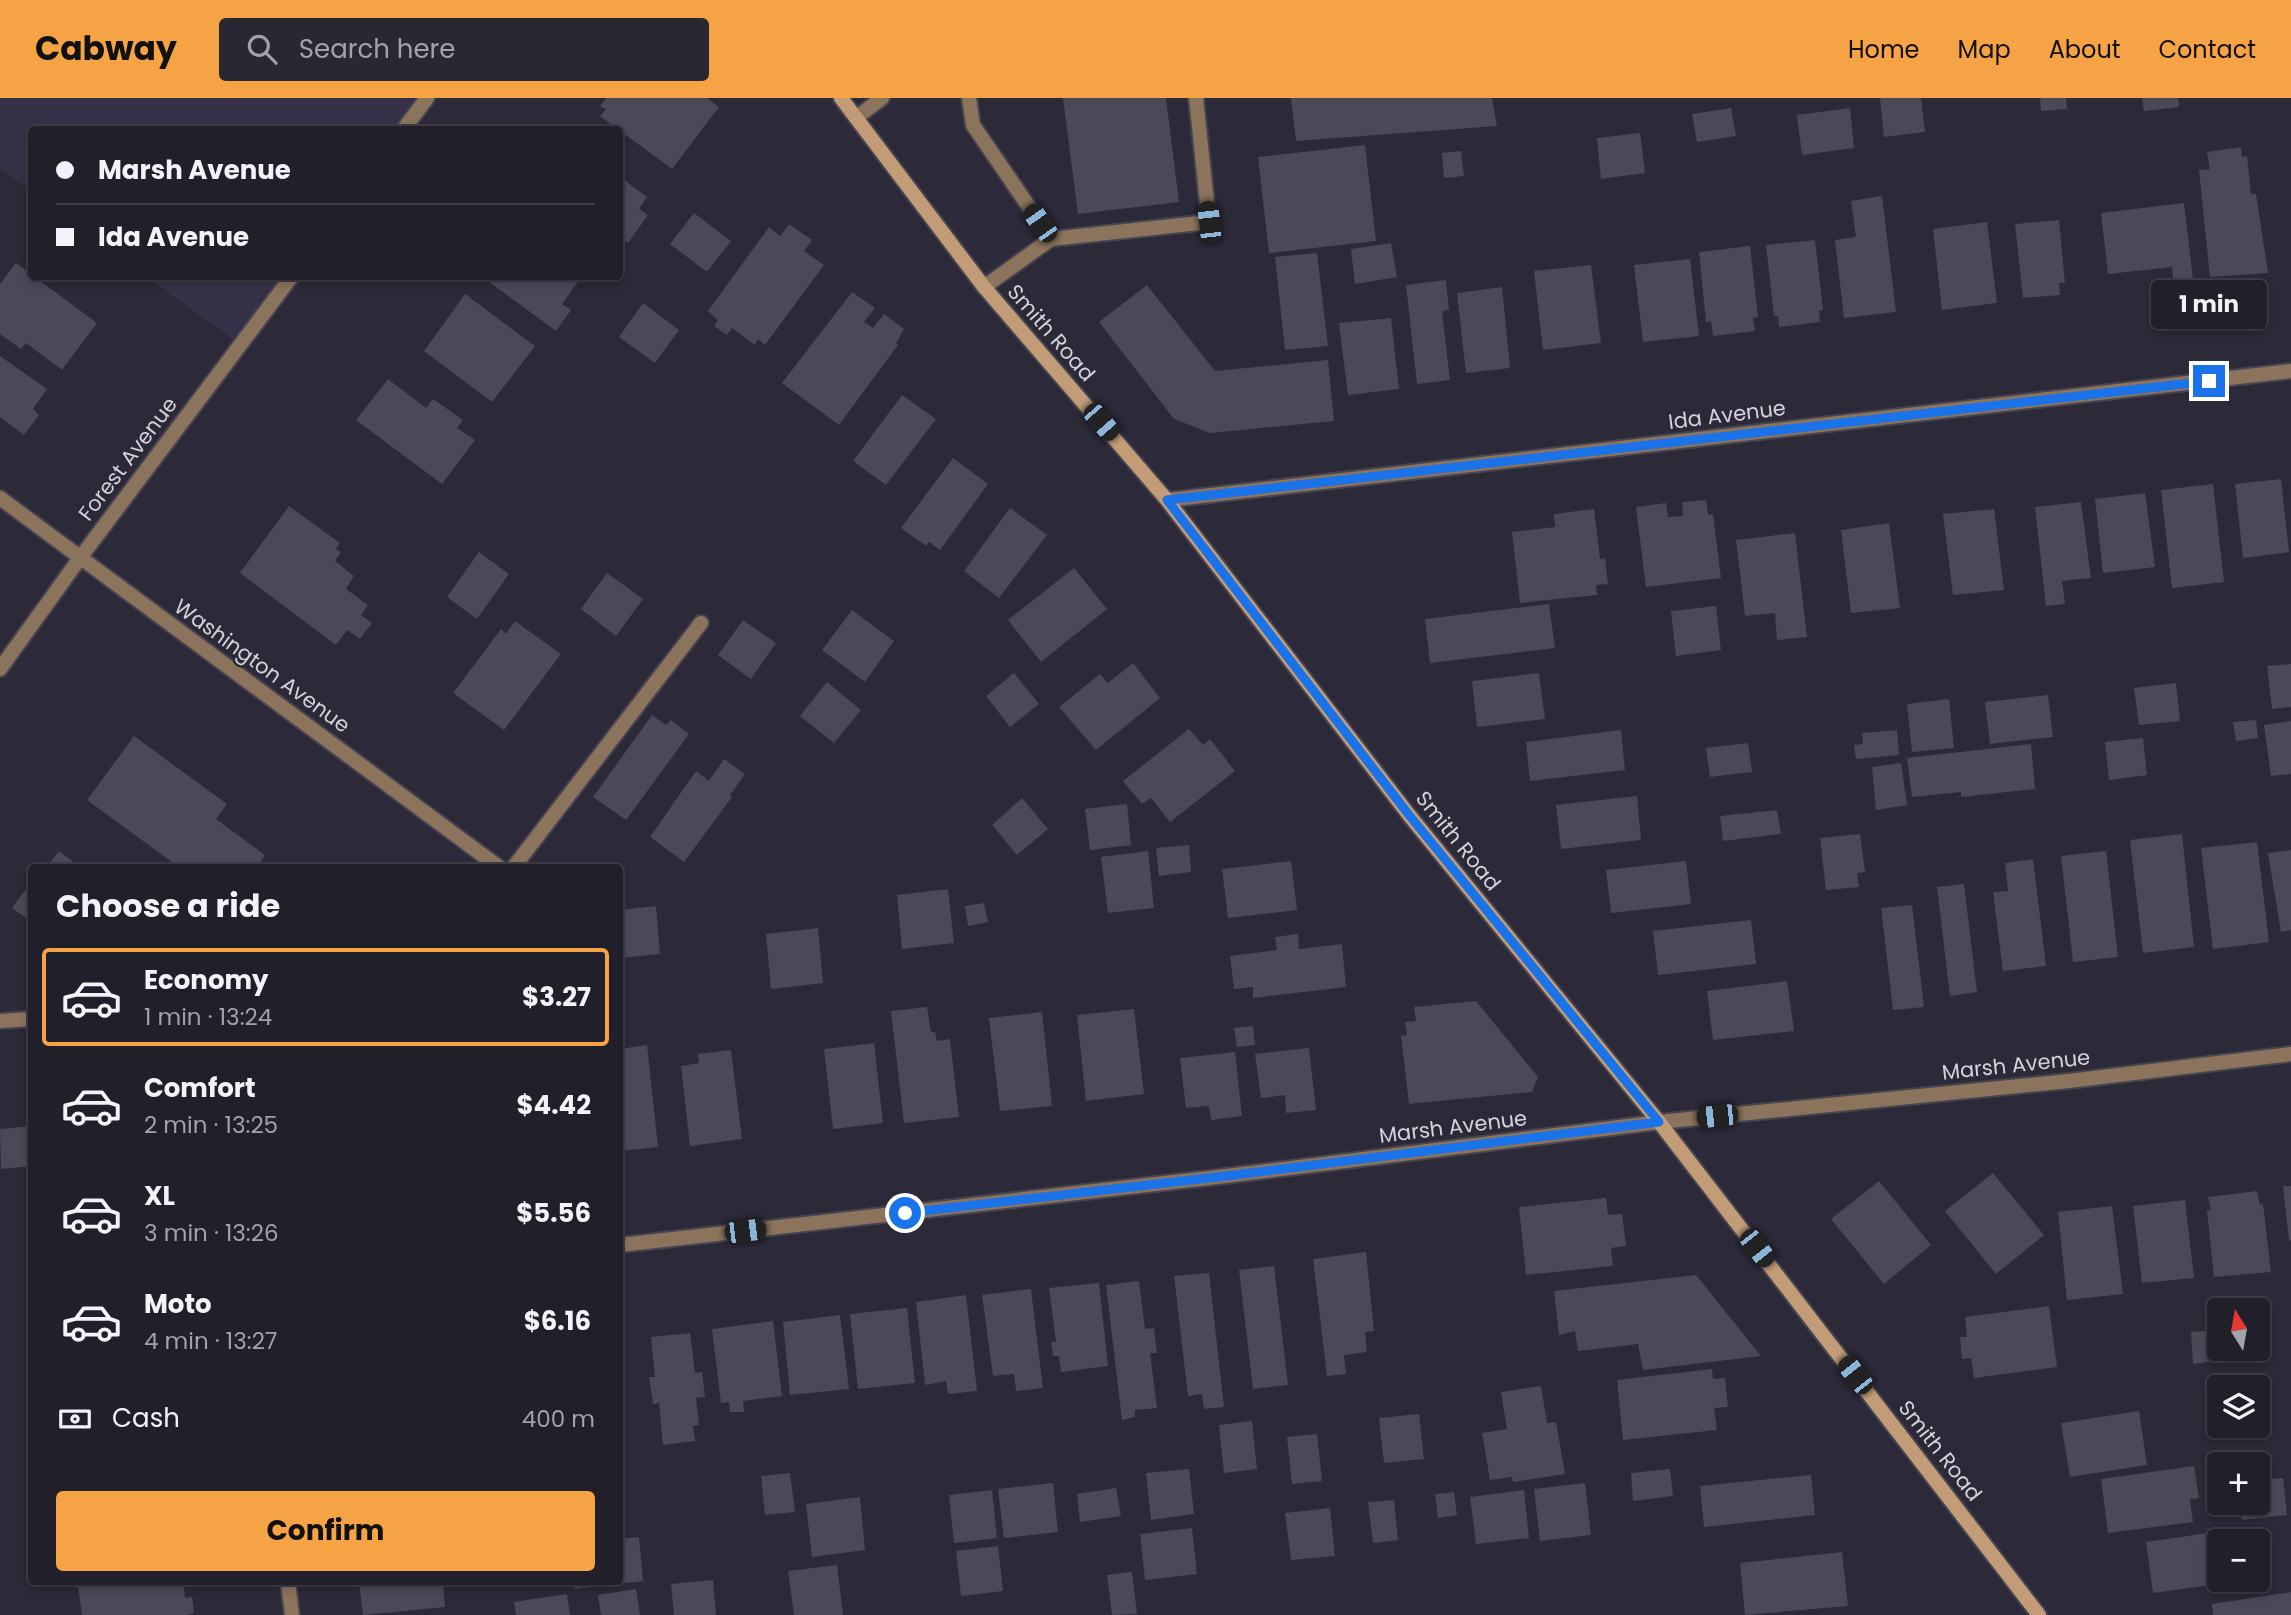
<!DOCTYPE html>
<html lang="en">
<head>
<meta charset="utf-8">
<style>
  :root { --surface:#211f2a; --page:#292732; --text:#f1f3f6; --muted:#a2a2a8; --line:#3e3d47; --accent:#f5a345 }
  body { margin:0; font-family:Poppins,sans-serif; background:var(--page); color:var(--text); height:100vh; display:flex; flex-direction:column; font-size:26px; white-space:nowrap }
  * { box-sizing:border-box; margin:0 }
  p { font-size:23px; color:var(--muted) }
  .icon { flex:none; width:38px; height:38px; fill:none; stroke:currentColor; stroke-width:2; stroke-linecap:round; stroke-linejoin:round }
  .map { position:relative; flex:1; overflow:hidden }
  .panel { position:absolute; left:28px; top:766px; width:595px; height:721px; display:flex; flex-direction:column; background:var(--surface); border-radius:7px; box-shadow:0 4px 10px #0003,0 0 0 2px var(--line) }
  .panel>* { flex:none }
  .hud { position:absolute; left:28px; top:28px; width:595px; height:154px; border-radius:7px; box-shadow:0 4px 10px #0003,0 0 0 2px var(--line); display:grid; align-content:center; height:154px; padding:0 28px; background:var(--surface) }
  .needle { width:46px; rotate:349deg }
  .fabs { position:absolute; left:2207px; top:1200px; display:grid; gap:14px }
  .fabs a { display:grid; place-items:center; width:63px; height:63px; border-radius:7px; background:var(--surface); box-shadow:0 4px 10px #0003,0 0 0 2px var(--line); font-size:35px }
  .end { position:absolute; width:32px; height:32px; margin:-16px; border:9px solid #1a73e8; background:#fff; box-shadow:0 0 0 4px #fff }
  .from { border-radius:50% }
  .bubble { position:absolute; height:49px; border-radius:7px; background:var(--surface); box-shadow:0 4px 10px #0003,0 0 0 2px var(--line); font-size:23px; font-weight:700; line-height:49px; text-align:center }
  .car { position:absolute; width:21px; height:42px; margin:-21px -10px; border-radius:9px; box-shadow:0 0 5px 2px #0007; background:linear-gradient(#222 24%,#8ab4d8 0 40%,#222 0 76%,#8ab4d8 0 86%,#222 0) }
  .hud b { display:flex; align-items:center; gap:24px; height:66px; font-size:26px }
  .hud b+b { border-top:2px solid var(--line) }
  .hud i { width:18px; height:18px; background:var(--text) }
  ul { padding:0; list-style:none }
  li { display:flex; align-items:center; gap:21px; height:98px; margin:0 14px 10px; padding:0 14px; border:4px solid transparent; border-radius:7px }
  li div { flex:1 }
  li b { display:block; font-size:26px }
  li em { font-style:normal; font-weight:700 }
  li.current { border-color:var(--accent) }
  li>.icon { width:63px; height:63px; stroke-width:1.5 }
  h2 { padding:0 28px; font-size:32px; line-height:84px }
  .pay { display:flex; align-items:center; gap:18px; height:77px; padding:0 28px; font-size:26px }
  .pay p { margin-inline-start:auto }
  .primary-button { display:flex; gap:14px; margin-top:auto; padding:14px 28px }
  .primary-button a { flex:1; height:80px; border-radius:7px; background:var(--accent); color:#111; font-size:28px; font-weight:700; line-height:80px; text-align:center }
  header { display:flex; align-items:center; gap:42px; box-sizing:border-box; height:98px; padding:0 35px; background:var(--accent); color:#111 }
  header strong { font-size:33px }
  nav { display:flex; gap:38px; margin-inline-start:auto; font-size:24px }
  .search { width:490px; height:63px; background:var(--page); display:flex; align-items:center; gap:18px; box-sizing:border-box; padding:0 24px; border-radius:7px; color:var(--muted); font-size:26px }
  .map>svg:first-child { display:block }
</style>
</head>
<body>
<header>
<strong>Cabway</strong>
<div class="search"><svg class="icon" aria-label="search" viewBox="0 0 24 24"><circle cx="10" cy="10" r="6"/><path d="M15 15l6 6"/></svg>Search here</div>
<nav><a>Home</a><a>Map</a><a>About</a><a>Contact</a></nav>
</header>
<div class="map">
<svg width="2291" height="1517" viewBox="0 0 2291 1517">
  <rect width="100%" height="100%" fill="#2c2938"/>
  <path fill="#363146" d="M0 0H427L403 31 32 32 31 93 0 70Z
    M147 179H292L241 247Z"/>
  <path fill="#4b4858" d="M606 0H707L719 9 672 71 600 18 606 11 600 8Z
    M1063 0H1166L1179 104 1078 116Z
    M1291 0H1492L1497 28 1296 43Z
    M1880 0H1921L1925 34 1884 39Z
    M2040 0H2066L2067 11 2041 13Z
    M2142 0H2178L2179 9 2144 13Z
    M1731 10 1736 38 1697 44 1692 16Z
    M1850 10 1854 50 1802 57 1797 17Z
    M1640 35 1645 75 1601 81 1597 40Z
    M1365 47 1376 143 1269 155 1258 59Z
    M2241 49 2242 59 2247 58 2251 96H2256L2268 175 2210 179 2199 72 2210 71 2207 54Z
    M1461 53 1464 78 1444 80 1442 55Z
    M620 79 647 99 639 111 648 117 628 145 620 139Z
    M1882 98 1896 214 1844 220 1835 142 1856 139 1851 103Z
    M2184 105 2196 207 2176 209 2172 169 2108 176 2101 115Z
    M694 115 731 143 707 174 670 146Z
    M2059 122 2065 185H2059L2060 197 2023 200 2015 126Z
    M1987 124 1997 205 1942 212 1933 131Z
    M789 126 812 142 804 153 824 167 765 247 758 241 755 247 732 230 727 237 714 228 718 222 708 213 769 129 780 138Z
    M1815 142 1823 212 1819 213 1820 224 1779 229 1778 218H1774L1766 147Z
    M1391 145 1397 179 1355 186 1351 151Z
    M1750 148 1758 219 1753 220 1755 233 1713 238 1711 223 1706 224 1699 154Z
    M1317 155 1328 248 1285 252 1275 159Z
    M1690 161 1699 238 1643 244 1634 167Z
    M16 165 97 225 62 272 26 245 21 251 0 236V186Z
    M1591 167 1601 245 1543 252 1534 173Z
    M481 178H582L562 206 571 212 556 233Z
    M1446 182 1449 212 1442 213 1450 282 1417 286 1406 187Z
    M1147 187 1215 273 1328 262 1334 323 1210 335 1174 321 1099 224Z
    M1502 189 1510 270 1466 275 1457 195Z
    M852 194 875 210 864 224 873 230 884 216 904 231 896 245 898 247 839 327 782 285Z
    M465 196 535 248 492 304 424 253Z
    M643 205 679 232 655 265 619 239Z
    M1391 220 1399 291 1348 297 1339 225Z
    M0 258 47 291 33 311 39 317 24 337 0 319Z
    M388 281 426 310 433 301 463 322 457 330 475 342 442 386 356 322Z
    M902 297 936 321 886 387 853 363Z
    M953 360 988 386 940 452 929 444 926 448 901 430Z
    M2281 381 2289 454 2243 460 2235 386Z
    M2213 386 2224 484 2172 490 2161 392Z
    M2145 395 2155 469 2103 475 2095 401Z
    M1706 402 1708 417 1713 416 1721 480 1646 489 1636 409 1666 405 1668 419 1683 418 1682 404Z
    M2081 404 2091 480 2062 483 2065 506 2046 508 2035 409Z
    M289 408 340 445 336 451 341 454 335 463 354 478 346 491 368 507 361 517 372 525 360 541 347 532 336 547 240 475Z
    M1010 410 1047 437 999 500 964 473Z
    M1594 411 1600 461 1605 460 1608 486 1596 487 1597 497 1520 505 1512 434 1555 429 1554 416Z
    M1994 411 2004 492 1953 497 1943 416Z
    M1889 425 1900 510 1851 515 1841 432Z
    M1795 435 1807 539 1777 542 1775 515 1745 518 1736 442Z
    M479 454 509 476 477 521 447 499Z
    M1074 470 1107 511 1041 564 1008 522Z
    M607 475 643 501 616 538 581 511Z
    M1549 506 1555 550 1430 565 1425 521Z
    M1716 508 1721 552 1676 558 1671 513Z
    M852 512 894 543 865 584 822 552Z
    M743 522 776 545 751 581 718 557Z
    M515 523 561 556 504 632 453 595 501 531 506 536Z
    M1133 565 1160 600 1096 652 1059 609 1100 576 1108 585Z
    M2291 566V609L2272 611 2267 568Z
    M1014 575 1039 606 1010 629 986 598Z
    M1539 575 1545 621 1477 629 1472 583Z
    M827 584 861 612 834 645 800 618Z
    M2176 585 2180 623 2139 627 2134 590Z
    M2048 597 2053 639 1990 646 1985 604Z
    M1949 601 1954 650 1912 654 1907 606Z
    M652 617 666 627 671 622 689 636 626 722 593 699Z
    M2256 622 2258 640 2236 643 2233 624Z
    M2291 623V676L2271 678 2264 627Z
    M1189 631 1203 647 1210 641 1235 673 1170 724 1151 700 1142 706 1123 683Z
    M1621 632 1625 672 1530 683 1526 644Z
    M1897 632 1899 657 1856 661 1854 647 1863 646 1862 635Z
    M134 638 227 706 216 721 265 757 256 770H189L185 767 180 770 87 702Z
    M2143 640 2147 677 2109 682 2105 644Z
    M1748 645 1752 674 1710 679 1706 650Z
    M2031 646 2035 691 1961 699V694L1912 699 1907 660Z
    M724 661 745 676 730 697 732 699 684 764 650 739 696 673 709 683Z
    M1901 665 1907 707 1876 712 1872 669Z
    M1637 698 1641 742 1561 751 1556 707Z
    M1022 700 1048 731 1017 757 992 727Z
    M1127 706 1131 747 1090 752 1085 711Z
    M1777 712 1781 736 1723 743 1720 718Z
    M1860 736 1865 774 1857 775 1859 789 1826 792 1820 740Z
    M2182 736 2194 849 2143 855 2130 742Z
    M2257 744 2269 844 2213 851 2201 750Z
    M1189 747 1191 774 1159 778 1156 750Z
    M2291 752V832L2281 834 2268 755Z
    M59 753 81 770H46Z
    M1148 753 1154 810 1108 815 1101 759Z
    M2106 753 2118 859 2073 864 2061 758Z
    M2033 761 2046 868 2003 873 1993 794 2008 793 2005 765Z
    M1291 763 1297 812 1228 820 1222 771Z
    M1686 763 1691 806 1611 815 1606 772Z
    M32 783V824L12 810Z
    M1964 786 1977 894 1950 898 1937 789Z
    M948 791 954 845 902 851 897 797Z
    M984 805 988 824 968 828 965 808Z
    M1912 807 1924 909 1893 912 1881 810Z
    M656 808 660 856 620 860V812Z
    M1751 822 1756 866 1658 877 1653 833Z
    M818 830 823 885 771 891 766 836Z
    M1298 836 1299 851 1342 846 1346 889 1253 900V889L1234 891 1230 858 1277 852 1275 839Z
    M1787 883 1794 933 1713 942 1707 893Z
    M1476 903 1538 979 1532 994 1409 1006 1401 938 1407 937 1405 924 1416 923 1414 909Z
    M927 909 931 934H935L937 943 950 941 959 1019 904 1025 891 913Z
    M1134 911 1144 996 1086 1003 1077 917Z
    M1042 914 1052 1008 1000 1013 989 920Z
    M1253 928 1255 947 1237 949 1234 930Z
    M874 945 883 1025 833 1031 824 951Z
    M647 947 658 1049 620 1053V951Z
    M1309 950 1316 1012 1286 1015 1285 997 1261 1000 1255 956Z
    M731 952 742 1041 690 1048 681 968 699 965 698 956Z
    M1235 954 1242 1018 1211 1022 1209 1008 1186 1010 1180 960Z
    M32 1028V1068L1 1071 0 1031Z
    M1993 1075 2044 1137 1996 1176 1945 1113Z
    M1879 1083 1931 1147 1884 1186 1831 1121Z
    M2283 1088H2291V1142L2289 1143Z
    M2257 1093 2260 1107 2263 1106 2271 1174 2214 1179 2207 1113 2211 1112 2208 1099Z
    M1606 1100 1608 1117 1622 1116 1626 1148 1611 1150 1613 1168 1526 1177 1519 1109Z
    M2185 1102 2194 1180 2142 1185 2133 1108Z
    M2112 1108 2123 1196 2067 1202 2058 1114Z
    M1366 1154 1374 1233 1365 1234 1367 1254 1344 1257 1346 1276 1327 1278 1313 1161Z
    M1274 1168 1288 1287 1253 1291 1239 1172Z
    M1209 1175 1224 1309 1204 1311 1202 1296 1188 1298 1174 1178Z
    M1696 1177 1761 1258 1643 1272 1638 1246 1578 1253 1575 1233 1559 1237 1554 1193Z
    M1139 1183 1145 1231 1154 1230 1157 1255H1150L1157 1310 1135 1312V1319L1122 1322 1106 1187Z
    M1099 1185 1108 1268 1061 1274 1059 1258H1053L1051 1244H1056L1049 1190Z
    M1031 1191 1043 1290 1016 1293 1014 1276 993 1278 982 1197Z
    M966 1197 977 1293 948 1296 946 1283 925 1287 916 1204Z
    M2049 1208 2057 1269 1974 1280 1971 1260 1962 1261 1960 1239H1967L1965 1219Z
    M907 1210 915 1285 858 1291 850 1216Z
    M840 1217 849 1291 790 1297 783 1224Z
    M773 1223 782 1298 743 1303 744 1314H730L729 1304 721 1305 712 1231Z
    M2218 1232 2221 1262 2193 1266 2191 1234Z
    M690 1235 695 1275 702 1274 705 1299 696 1300 699 1327 693 1328 695 1343 663 1347 659 1305 653 1306 649 1279H655L651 1239Z
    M1712 1271 1713 1281 1725 1280 1728 1309 1714 1310 1717 1332 1623 1342 1617 1282Z
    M1541 1288 1547 1325 1556 1324 1565 1376 1513 1384 1512 1379 1490 1382 1482 1335 1507 1331 1501 1294Z
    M2139 1313 2147 1367 2070 1379 2061 1325Z
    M1419 1316 1424 1361 1384 1365 1379 1320Z
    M1252 1323 1257 1371 1224 1375 1219 1327Z
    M1317 1336 1322 1383 1292 1386 1287 1339Z
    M2194 1368 2199 1400 2190 1401 2193 1424 2108 1435 2101 1381Z
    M1189 1371 1194 1416 1151 1422 1146 1375Z
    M1670 1371 1673 1398 1633 1403 1631 1375Z
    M790 1375 795 1414 765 1417 761 1378Z
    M1811 1377 1815 1417 1704 1429 1700 1388Z
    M2283 1380 2287 1417 2242 1422 2240 1405H2258V1382Z
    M1053 1385 1058 1434 1004 1440 998 1391Z
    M1585 1385 1591 1437 1540 1443 1534 1391Z
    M1116 1390 1121 1418 1080 1424 1077 1396Z
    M992 1392 997 1440 954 1445 949 1397Z
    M1524 1392 1529 1440 1476 1446 1470 1399Z
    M1454 1394 1457 1417 1438 1420 1435 1396Z
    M860 1399 865 1452 812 1459 806 1406Z
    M1394 1402 1398 1442 1373 1445 1368 1404Z
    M1330 1410 1335 1458 1291 1462 1285 1415Z
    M2249 1429 2251 1444H2219V1482L2232 1484 2153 1495 2146 1444Z
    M1192 1430 1197 1476 1145 1482 1140 1436Z
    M639 1439 643 1483 575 1491V1484H620V1441Z
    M998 1448 1003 1493 961 1498 956 1453Z
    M1842 1454 1848 1508 1745 1517 1740 1465Z
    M837 1467 843 1517H794L788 1473Z
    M1132 1474 1137 1516 1112 1517 1107 1477Z
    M713 1482 716 1517H674L671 1486Z
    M104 1484H183L185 1500 192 1499 194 1515 186 1517H82L78 1487Z
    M359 1484H443L445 1509 363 1517Z
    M636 1491 640 1517H601L598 1497Z
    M2291 1494V1517H2213L2212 1506Z
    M567 1496 570 1517H516L514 1504Z"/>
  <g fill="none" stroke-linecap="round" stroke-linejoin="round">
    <defs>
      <path id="lane" d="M969 0 973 27 1051 141 984 189
        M856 20 882 0
        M1051 141 1209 124 1196 0
        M513 770 701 525"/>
      <path id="street" d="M403 32 427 0
        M0 400 500 770
        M1167 402 2291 273
        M0 571 80 460 292 178
        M0 923 32 921
        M620 1147 1226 1078 1659 1024 2069 983 2291 956
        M288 1484 292 1517"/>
      <path id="secondary" d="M841 0 984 189 1167 402 1409 717 1659 1024 2039 1517"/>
    </defs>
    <use href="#lane" stroke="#474452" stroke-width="18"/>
    <use href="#street" stroke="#474452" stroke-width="18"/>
    <use href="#secondary" stroke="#474452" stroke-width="18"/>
    <use href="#lane" stroke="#8b735c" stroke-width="14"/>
    <use href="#street" stroke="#8b735c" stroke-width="14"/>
    <use href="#secondary" stroke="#c29c76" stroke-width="14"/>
  </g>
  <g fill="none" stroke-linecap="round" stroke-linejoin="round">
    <path stroke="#1a73e8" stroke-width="9" d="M905 1115 1226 1078 1659 1024 1409 717 1167 402 2209 283"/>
  </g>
  <g text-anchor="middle" stroke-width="5" stroke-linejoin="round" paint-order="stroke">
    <g font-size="21" fill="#d4d2dc" stroke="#2c2938">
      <text transform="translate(1051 235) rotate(49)" y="7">Smith Road</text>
      <text transform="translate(1727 317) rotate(-7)" y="7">Ida Avenue</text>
      <text transform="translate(128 361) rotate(-53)" y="7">Forest Avenue</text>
      <text transform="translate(262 568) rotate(36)" y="7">Washington Avenue</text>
      <text transform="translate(1458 743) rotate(51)" y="7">Smith Road</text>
      <text transform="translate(2016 967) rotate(-6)" y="7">Marsh Avenue</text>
      <text transform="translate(1453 1029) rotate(-7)" y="7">Marsh Avenue</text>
      <text transform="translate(1940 1353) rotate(52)" y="7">Smith Road</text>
    </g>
  </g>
</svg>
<div class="fabs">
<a><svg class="needle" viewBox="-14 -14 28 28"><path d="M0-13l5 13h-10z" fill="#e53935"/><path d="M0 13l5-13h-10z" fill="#a2a2a8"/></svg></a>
<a><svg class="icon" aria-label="layers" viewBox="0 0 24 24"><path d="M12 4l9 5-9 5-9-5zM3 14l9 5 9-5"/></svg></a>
<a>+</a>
<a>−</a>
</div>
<i class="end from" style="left:905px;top:1115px"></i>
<i class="end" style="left:2209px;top:283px"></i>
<div class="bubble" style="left:2151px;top:182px;width:116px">1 min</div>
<i class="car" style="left:1209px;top:124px;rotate:354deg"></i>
<i class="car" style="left:1040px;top:125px;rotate:325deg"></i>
<i class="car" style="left:1101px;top:324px;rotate:139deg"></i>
<i class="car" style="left:1717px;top:1018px;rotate:264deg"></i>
<i class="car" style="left:745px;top:1133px;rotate:83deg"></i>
<i class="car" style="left:1757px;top:1150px;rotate:142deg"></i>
<i class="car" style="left:1855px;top:1277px;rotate:322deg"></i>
<div class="hud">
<b><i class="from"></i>Marsh Avenue</b>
<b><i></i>Ida Avenue</b>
</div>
<section class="panel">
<h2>Choose a ride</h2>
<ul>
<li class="current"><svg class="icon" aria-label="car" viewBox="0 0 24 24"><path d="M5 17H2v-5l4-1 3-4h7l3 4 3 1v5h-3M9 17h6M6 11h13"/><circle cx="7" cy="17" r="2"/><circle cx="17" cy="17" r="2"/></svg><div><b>Economy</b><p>1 min · 13:24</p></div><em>$3.27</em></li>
<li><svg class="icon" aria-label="car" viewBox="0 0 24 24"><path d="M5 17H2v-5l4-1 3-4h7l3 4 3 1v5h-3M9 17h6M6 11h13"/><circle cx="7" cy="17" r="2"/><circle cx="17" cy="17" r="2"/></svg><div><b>Comfort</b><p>2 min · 13:25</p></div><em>$4.42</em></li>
<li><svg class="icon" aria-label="car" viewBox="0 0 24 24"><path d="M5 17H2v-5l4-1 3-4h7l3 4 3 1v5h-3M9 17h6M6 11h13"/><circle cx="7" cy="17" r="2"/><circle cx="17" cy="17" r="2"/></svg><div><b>XL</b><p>3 min · 13:26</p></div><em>$5.56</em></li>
<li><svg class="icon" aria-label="car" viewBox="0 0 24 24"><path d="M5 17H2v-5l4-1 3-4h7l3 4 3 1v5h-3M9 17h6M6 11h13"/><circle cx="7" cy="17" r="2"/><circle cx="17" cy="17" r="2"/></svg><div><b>Moto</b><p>4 min · 13:27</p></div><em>$6.16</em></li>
</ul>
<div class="pay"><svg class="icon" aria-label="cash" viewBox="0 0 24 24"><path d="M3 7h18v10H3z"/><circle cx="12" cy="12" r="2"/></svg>Cash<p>400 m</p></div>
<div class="primary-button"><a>Confirm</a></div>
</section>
</div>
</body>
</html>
